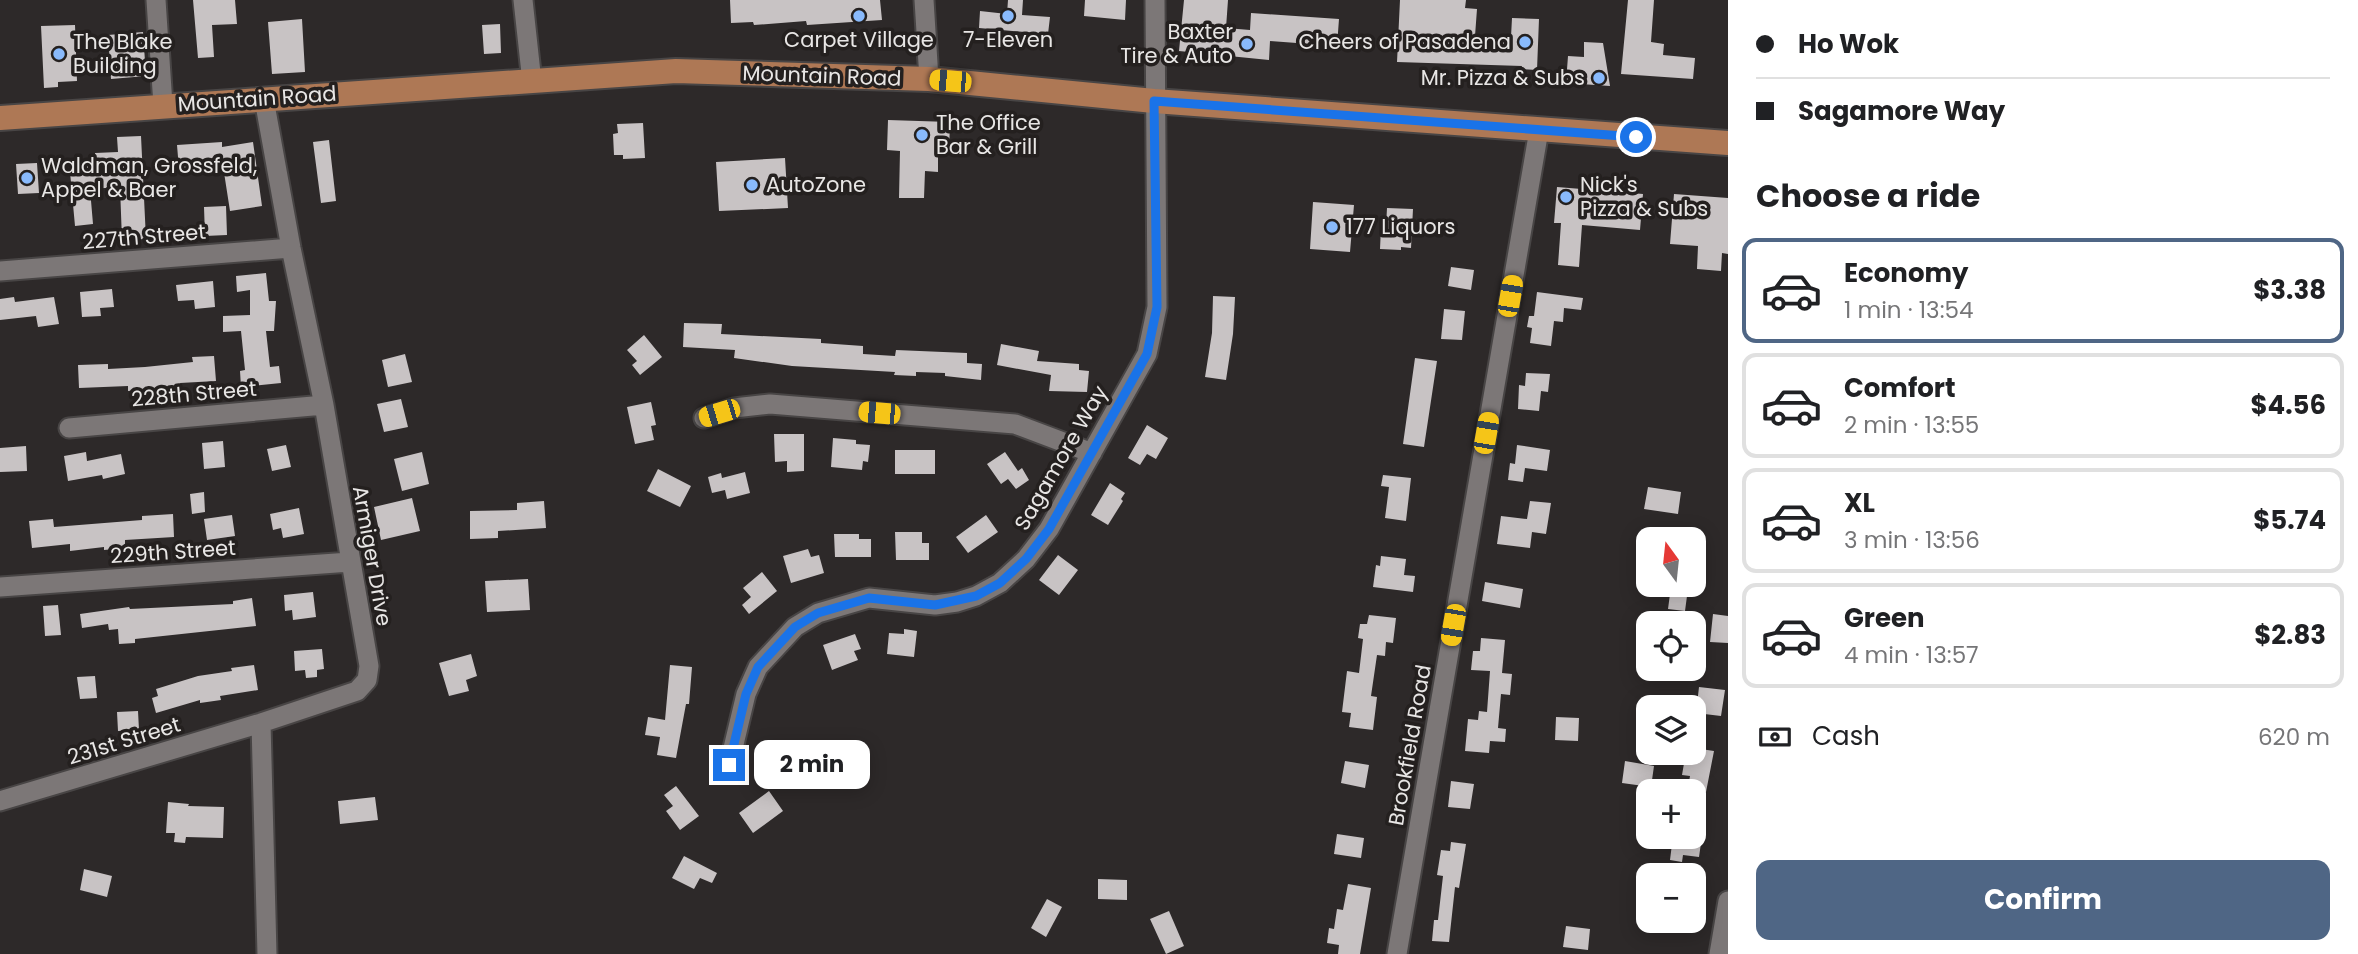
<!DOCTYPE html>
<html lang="en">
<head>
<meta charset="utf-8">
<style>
  :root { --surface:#fff; --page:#f2f2f2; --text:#202124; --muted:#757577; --line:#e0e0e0; --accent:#4f6685 }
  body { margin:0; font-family:Poppins,sans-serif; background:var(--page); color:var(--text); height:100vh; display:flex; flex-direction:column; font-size:26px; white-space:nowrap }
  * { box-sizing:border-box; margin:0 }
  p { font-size:23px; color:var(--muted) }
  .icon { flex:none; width:38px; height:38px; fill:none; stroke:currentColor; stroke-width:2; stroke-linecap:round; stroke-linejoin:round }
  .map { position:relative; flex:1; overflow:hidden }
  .sheet { display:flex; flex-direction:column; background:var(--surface); width:630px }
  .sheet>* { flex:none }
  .top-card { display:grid; align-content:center; height:154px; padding:0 28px; background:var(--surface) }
  .needle { width:46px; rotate:345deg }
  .fabs { position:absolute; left:1636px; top:527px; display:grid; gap:14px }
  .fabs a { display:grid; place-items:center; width:70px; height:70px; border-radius:14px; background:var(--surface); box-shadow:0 4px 18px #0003; font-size:35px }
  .end { position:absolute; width:32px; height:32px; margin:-16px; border:9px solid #1a73e8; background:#fff; box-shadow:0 0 0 4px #fff }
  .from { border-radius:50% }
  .bubble { position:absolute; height:49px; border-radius:14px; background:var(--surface); box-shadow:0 4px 18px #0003; font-size:23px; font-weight:700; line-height:49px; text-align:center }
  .car { position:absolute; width:21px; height:42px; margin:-21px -10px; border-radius:9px; box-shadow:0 0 5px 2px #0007; background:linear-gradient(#f5c518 24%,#345 0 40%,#f5c518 0 76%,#345 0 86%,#f5c518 0) }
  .top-card b { display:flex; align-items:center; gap:24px; height:66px; font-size:26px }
  .top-card b+b { border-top:2px solid var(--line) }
  .top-card i { width:18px; height:18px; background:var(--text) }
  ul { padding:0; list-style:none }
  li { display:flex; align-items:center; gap:21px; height:105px; margin:0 14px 10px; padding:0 14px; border:4px solid var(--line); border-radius:14px }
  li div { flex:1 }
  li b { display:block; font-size:26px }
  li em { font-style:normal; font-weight:700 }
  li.current { border-color:var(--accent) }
  li>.icon { width:63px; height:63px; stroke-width:1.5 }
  h2 { padding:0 28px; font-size:32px; line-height:84px }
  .pay { display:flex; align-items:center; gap:18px; height:77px; padding:0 28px; font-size:26px }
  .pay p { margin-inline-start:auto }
  .button { display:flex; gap:14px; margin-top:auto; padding:14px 28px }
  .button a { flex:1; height:80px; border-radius:14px; background:var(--accent); color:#fff; font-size:28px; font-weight:700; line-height:80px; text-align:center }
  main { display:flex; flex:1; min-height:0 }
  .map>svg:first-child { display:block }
</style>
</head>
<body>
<main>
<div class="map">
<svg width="1728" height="954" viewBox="0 0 1728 954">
  <rect width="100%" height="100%" fill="#2d2929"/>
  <path fill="#c8c3c4" d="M193 0H235L237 24 212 25 214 57 198 58Z
    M730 0H880L882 20 807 25 806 21 754 25 753 22 731 23Z
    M1008 0H1023L1022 15 1050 17 1048 34 979 28 980 11 1007 14Z
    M1085 0H1126L1125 20 1084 16Z
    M1184 0H1228L1226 28 1250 30 1251 13 1339 19 1337 46 1270 41 1269 60 1179 51Z
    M1400 0H1466L1465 8 1477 9 1475 36 1511 37 1512 18 1539 19 1537 70 1521 69 1522 66 1397 62Z
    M1628 0H1654L1651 42 1664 44 1663 55 1695 58 1693 79 1621 74Z
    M302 19 305 72 272 74 268 22Z
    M500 24 501 53 484 54 482 25Z
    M75 25 77 81 58 82V87L44 88 41 26Z
    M143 32 146 76 111 79 108 35Z
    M1584 42 1603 43 1610 86 1566 83 1568 56 1584 57Z
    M888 120 950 122 949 152H938V172L925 171 924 198H899L900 151 887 150Z
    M643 123 645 158 623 159V155H614L613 134 618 133 617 124Z
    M141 136 146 239 122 240 120 187 90 189 93 224 75 226 69 161 95 158V153L118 152 117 137Z
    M329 140 336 201 321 203 313 142Z
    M222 142V147L253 142 262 206 230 211 223 166 179 169 177 145Z
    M785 158 788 208 719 211 716 162Z
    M37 163 39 193 18 194 16 164Z
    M1557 187 1643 194 1640 230 1582 225 1579 267 1558 265 1561 223H1554Z
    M1674 194 1728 198V254L1722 253 1721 271 1697 269 1698 246 1670 244Z
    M1313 202 1354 205 1350 252 1310 249Z
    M226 206 227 235 205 236 204 207Z
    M1387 208 1413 209 1411 248 1401 247V250L1380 249 1381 227H1386Z
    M1451 267 1474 270 1471 290 1448 286Z
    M266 273 269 301H276L274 331H266L270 367 279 366 281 383 241 387 240 371 245 370 241 331 223 332V316L250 315V290L237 292 236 276Z
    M213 281 215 307 195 309 194 300 178 301 176 285Z
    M112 289 114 307 100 308 101 316 82 317 80 292Z
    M1537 292 1583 298 1581 310 1564 308 1563 322 1554 321 1551 346 1530 343 1532 328 1527 327 1529 316H1534Z
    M1213 296 1235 297 1233 334 1226 380 1205 377 1212 333Z
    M14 297 15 302 54 297 59 324 38 327 36 316 0 320V299Z
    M1444 309 1465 311 1462 340 1441 339Z
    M684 323 722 324 721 334 821 339V343L863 346V354L895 356 896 350 967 353V363L982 364 981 380 945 376V373L916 372V376L894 375 895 372 792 366 734 358 735 350 683 347Z
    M644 335 662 357 640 375 632 365 637 361 627 350Z
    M1001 344 1039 351 1037 361 1079 364V370L1089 371 1087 392 1049 391 1051 375 997 365Z
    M405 354 412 382 388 387 382 360Z
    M214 356 216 381 180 383 181 387 128 391V386L79 388 78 365 108 364V369L145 367 193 362 192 357Z
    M1415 358 1437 361 1424 447 1403 444Z
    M1526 373 1550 374 1548 392 1541 391 1539 411 1518 409 1519 385 1525 386Z
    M401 399 408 427 384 432 377 404Z
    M651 402 656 425 651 426 654 440 635 444 627 407Z
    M1147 425 1168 438 1156 459 1147 454 1140 465 1128 458Z
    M774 434H804V471L787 472V461L775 462Z
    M833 438 856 440V444L870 445 868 462 863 461 862 470 831 467Z
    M223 441 225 467 204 469 202 443Z
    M286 445 291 467 272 471 267 449Z
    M1517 445 1550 450 1547 471 1525 468 1523 482 1508 480 1510 463 1515 464Z
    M26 446 27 471 0 472V448Z
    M895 450H935V474H895Z
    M86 452 87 461 121 454 125 474 103 479 102 475 68 481 64 456Z
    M422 452 429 484 402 491 394 459Z
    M1005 452 1018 471 1022 468 1029 480 1016 489 1008 479 1001 484 987 464Z
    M658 469 691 486 680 507 647 491Z
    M745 472 750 493 727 499 725 490 712 493 708 477 721 473 722 478Z
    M1383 475 1411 478 1406 521 1385 518 1389 487 1381 486Z
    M1110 483 1125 493 1121 499 1123 501 1108 525 1091 515Z
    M1648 487 1681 492 1678 514 1644 509Z
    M204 492 205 512 192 514 190 494Z
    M412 498 420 531 381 540 374 507Z
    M544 501 546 528 498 531V538L470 539V511L517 510V503Z
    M1530 501 1551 503 1546 534 1532 532 1530 548 1497 544 1501 516 1527 519Z
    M299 508 304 534 283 538 281 528 273 530 270 514Z
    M173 514 174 537 125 540V548L104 550V547L70 551V544L32 548 29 521 53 519 54 527 142 520V516Z
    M232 515 235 536 207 540 204 519Z
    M986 515 998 532 968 553 956 537Z
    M895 532H922V543H929V560H896Z
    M834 534H859V539H871V557H835Z
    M808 549 811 557 819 555 824 573 791 583 783 556Z
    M1058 555 1078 570 1059 595 1039 580Z
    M1381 556 1406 559 1404 575 1415 576 1413 592 1373 587 1376 565 1380 566Z
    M762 572 777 591 749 614 742 605 751 597 743 588Z
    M528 579 530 610 487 612 485 581Z
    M1485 582 1523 589 1520 608 1482 601Z
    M313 592 316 617 293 620 292 610 285 611 284 595Z
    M1670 594 1687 596 1685 611 1668 609Z
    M252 598 256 626 135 639V643L119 644 118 629 109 630 108 624 82 628 80 614 129 607 130 609 233 604V601Z
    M58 605 61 635 45 636 43 606Z
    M1713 614 1728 616V643L1710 642Z
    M1369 615 1396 618 1393 643 1386 642 1385 656 1377 655 1371 696 1377 697 1373 730 1349 727 1351 713 1342 712 1347 671 1359 673 1363 639 1358 638 1360 624H1367Z
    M904 629 917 631 914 657 887 654 889 633 904 634Z
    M855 634 861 649 854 651 858 660 832 670 823 645Z
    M1481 638 1505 640 1502 673 1512 674 1510 695 1501 694 1498 728 1506 729 1505 742 1490 741 1489 753 1465 751 1468 719 1478 720 1479 711 1487 712 1490 671 1471 670 1473 651H1480Z
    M322 649 324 669 317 670V677L306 678 305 670 295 671 294 651Z
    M471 654 477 676 466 680 469 691 449 696 439 663Z
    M254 665 258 690 220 696 221 700 200 703V700L156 713 152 698 158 696 156 689 198 676 232 671 231 668Z
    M670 665 692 667 689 704H686L676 758 657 755 660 737 645 735 648 717 665 720Z
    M95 676 97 698 80 699 77 677Z
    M1699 687 1725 690 1721 716 1696 713Z
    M138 711 139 730 118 731 117 712Z
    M1556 717 1579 718 1578 741 1555 740Z
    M1694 748 1714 751 1706 792 1688 788 1690 776 1682 775 1686 752H1694Z
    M1345 761 1369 765 1365 788 1341 783Z
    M1625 761 1654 766 1651 787 1622 783Z
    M1451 781 1474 784 1470 809 1448 807Z
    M676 786 699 816 680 830 666 811 673 806 664 795Z
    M769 791 783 811 753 833 739 813Z
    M375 797 378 820 340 824 338 801Z
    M168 802 189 804 188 806 224 807 223 838 186 837 185 843 174 842 175 833H166Z
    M1337 834 1364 838 1361 858 1334 854Z
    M1681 836H1702L1699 857 1683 855 1682 862 1670 860 1672 844 1680 845Z
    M1451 842 1466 844 1459 888 1455 887 1449 942 1432 941 1434 920H1438L1443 876 1437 875 1441 850 1450 851Z
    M684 856 717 873 712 883 700 878 694 889 672 878Z
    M84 869 112 876 107 897 80 890Z
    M1098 879 1127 880V900L1098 899Z
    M1348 884 1371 888 1360 954H1338L1339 945 1327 943 1329 928 1334 929 1337 909 1343 910Z
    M1047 899 1062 907 1046 937 1031 928Z
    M1169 911 1184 946 1166 954 1150 919Z
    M1566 926 1590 929 1588 950 1563 947Z"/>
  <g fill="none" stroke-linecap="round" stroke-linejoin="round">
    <defs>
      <path id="minor" d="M156 0 163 105
        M523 0 532 82
        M924 0 929 79
        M0 271 291 248
        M704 418 734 408 770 404 1015 424 1092 453
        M69 428 324 405
        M0 587 350 562
        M261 723 267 954
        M729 765 746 694 758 667 795 627 818 613 869 598 935 605 957 602 976 596 1000 583 1026 559 1049 529 1147 354 1157 307 1155 0
        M0 801 261 723 357 691 367 680 369 666 324 405 291 248 264 99
        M1397 954 1539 130
        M1719 954 1728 901"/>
      <path id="major" d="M0 118 676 71 929 79 1154 101 1728 143"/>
    </defs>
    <use href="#minor" stroke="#484545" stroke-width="23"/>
    <use href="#major" stroke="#484545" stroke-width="28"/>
    <use href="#minor" stroke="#7c7777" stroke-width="19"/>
    <use href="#major" stroke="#ae7855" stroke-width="24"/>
  </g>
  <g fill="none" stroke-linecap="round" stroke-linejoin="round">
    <path stroke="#1a73e8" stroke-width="9" d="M729 765 746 694 758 667 795 627 818 613 869 598 935 605 976 596 1000 583 1026 559 1049 529 1147 354 1157 307 1154 101 1636 137"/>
  </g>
  <g fill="#89bafc" stroke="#24201f" stroke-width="2.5">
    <circle cx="859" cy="16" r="7"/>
    <circle cx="1008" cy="16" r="7"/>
    <circle cx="1525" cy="42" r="7"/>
    <circle cx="1247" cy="44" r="7"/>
    <circle cx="59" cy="54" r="7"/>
    <circle cx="1599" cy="78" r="7"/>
    <circle cx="922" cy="135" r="7"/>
    <circle cx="27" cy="178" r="7"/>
    <circle cx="752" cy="185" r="7"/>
    <circle cx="1566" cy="197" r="7"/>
    <circle cx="1332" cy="227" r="7"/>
  </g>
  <g text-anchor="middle" stroke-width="7" stroke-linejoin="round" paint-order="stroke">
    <g font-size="21" fill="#e8e6e5" stroke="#24201f" text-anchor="start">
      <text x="1233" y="39" text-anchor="end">Baxter<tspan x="1233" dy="24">Tire &amp; Auto</tspan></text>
      <text x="859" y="47" text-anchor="middle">Carpet Village</text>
      <text x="1008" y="47" text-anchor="middle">7-Eleven</text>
      <text x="73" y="49">The Blake<tspan x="73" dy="24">Building</tspan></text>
      <text x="1511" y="49" text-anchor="end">Cheers of Pasadena</text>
      <text x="1585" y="85" text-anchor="end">Mr. Pizza &amp; Subs</text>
      <text x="936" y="130">The Office<tspan x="936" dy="24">Bar &amp; Grill</tspan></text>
      <text x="41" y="173">Waldman, Grossfeld,<tspan x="41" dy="24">Appel &amp; Baer</tspan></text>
      <text x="766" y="192">AutoZone</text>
      <text x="1580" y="192">Nick's<tspan x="1580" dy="24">Pizza &amp; Subs</tspan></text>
      <text x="1346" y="234">177 Liquors</text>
    </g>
    <g font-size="21" fill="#e8e6e5" stroke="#24201f">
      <text transform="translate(822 76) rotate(2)" y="7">Mountain Road</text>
      <text transform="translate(257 99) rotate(-4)" y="7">Mountain Road</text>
      <text transform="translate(144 237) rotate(-5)" y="7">227th Street</text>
      <text transform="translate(194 394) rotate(-5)" y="7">228th Street</text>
      <text transform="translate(1061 458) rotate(-60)" y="7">Sagamore Way</text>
      <text transform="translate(173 552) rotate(-4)" y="7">229th Street</text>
      <text transform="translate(372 556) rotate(80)" y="7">Armiger Drive</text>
      <text transform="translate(124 741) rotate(-17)" y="7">231st Street</text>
      <text transform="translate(1410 745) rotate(-80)" y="7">Brookfield Road</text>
    </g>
  </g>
</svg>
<div class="fabs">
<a><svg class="needle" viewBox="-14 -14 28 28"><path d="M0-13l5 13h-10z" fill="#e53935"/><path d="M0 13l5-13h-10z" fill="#757577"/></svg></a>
<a><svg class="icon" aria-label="locate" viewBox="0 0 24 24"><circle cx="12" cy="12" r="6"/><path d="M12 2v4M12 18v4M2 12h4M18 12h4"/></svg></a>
<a><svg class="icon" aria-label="layers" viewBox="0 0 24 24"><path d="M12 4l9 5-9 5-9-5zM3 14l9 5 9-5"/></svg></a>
<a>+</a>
<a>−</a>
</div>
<i class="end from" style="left:1636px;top:137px"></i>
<i class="end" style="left:729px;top:765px"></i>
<div class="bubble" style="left:754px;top:740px;width:116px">2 min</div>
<i class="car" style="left:950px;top:81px;rotate:275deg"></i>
<i class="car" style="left:1510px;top:296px;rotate:10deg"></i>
<i class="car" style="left:719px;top:413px;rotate:253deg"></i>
<i class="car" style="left:879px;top:413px;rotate:275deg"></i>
<i class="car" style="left:1486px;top:433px;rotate:10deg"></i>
<i class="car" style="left:1453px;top:625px;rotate:190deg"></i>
</div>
<section class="sheet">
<div class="top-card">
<b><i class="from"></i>Ho Wok</b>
<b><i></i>Sagamore Way</b>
</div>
<h2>Choose a ride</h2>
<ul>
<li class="current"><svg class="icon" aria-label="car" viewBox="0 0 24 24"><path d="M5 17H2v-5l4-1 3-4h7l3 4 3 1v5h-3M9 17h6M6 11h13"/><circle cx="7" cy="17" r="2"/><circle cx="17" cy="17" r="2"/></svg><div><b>Economy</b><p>1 min · 13:54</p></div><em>$3.38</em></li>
<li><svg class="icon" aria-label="car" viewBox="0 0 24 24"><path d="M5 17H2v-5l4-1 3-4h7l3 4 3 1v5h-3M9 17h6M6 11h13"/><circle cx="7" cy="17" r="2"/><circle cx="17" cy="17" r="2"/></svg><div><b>Comfort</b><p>2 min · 13:55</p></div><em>$4.56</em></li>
<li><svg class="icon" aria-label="car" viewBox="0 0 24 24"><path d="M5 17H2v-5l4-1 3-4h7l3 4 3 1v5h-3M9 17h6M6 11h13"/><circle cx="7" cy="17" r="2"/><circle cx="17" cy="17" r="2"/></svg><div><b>XL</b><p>3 min · 13:56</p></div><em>$5.74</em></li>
<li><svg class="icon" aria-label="car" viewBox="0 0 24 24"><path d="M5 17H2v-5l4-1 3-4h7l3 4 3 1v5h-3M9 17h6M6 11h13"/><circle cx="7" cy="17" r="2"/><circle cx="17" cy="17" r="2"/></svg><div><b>Green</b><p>4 min · 13:57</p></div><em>$2.83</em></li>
</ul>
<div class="pay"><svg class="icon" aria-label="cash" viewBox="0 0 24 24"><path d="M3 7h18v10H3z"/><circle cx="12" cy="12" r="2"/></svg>Cash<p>620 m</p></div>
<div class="button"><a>Confirm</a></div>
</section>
</main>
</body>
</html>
